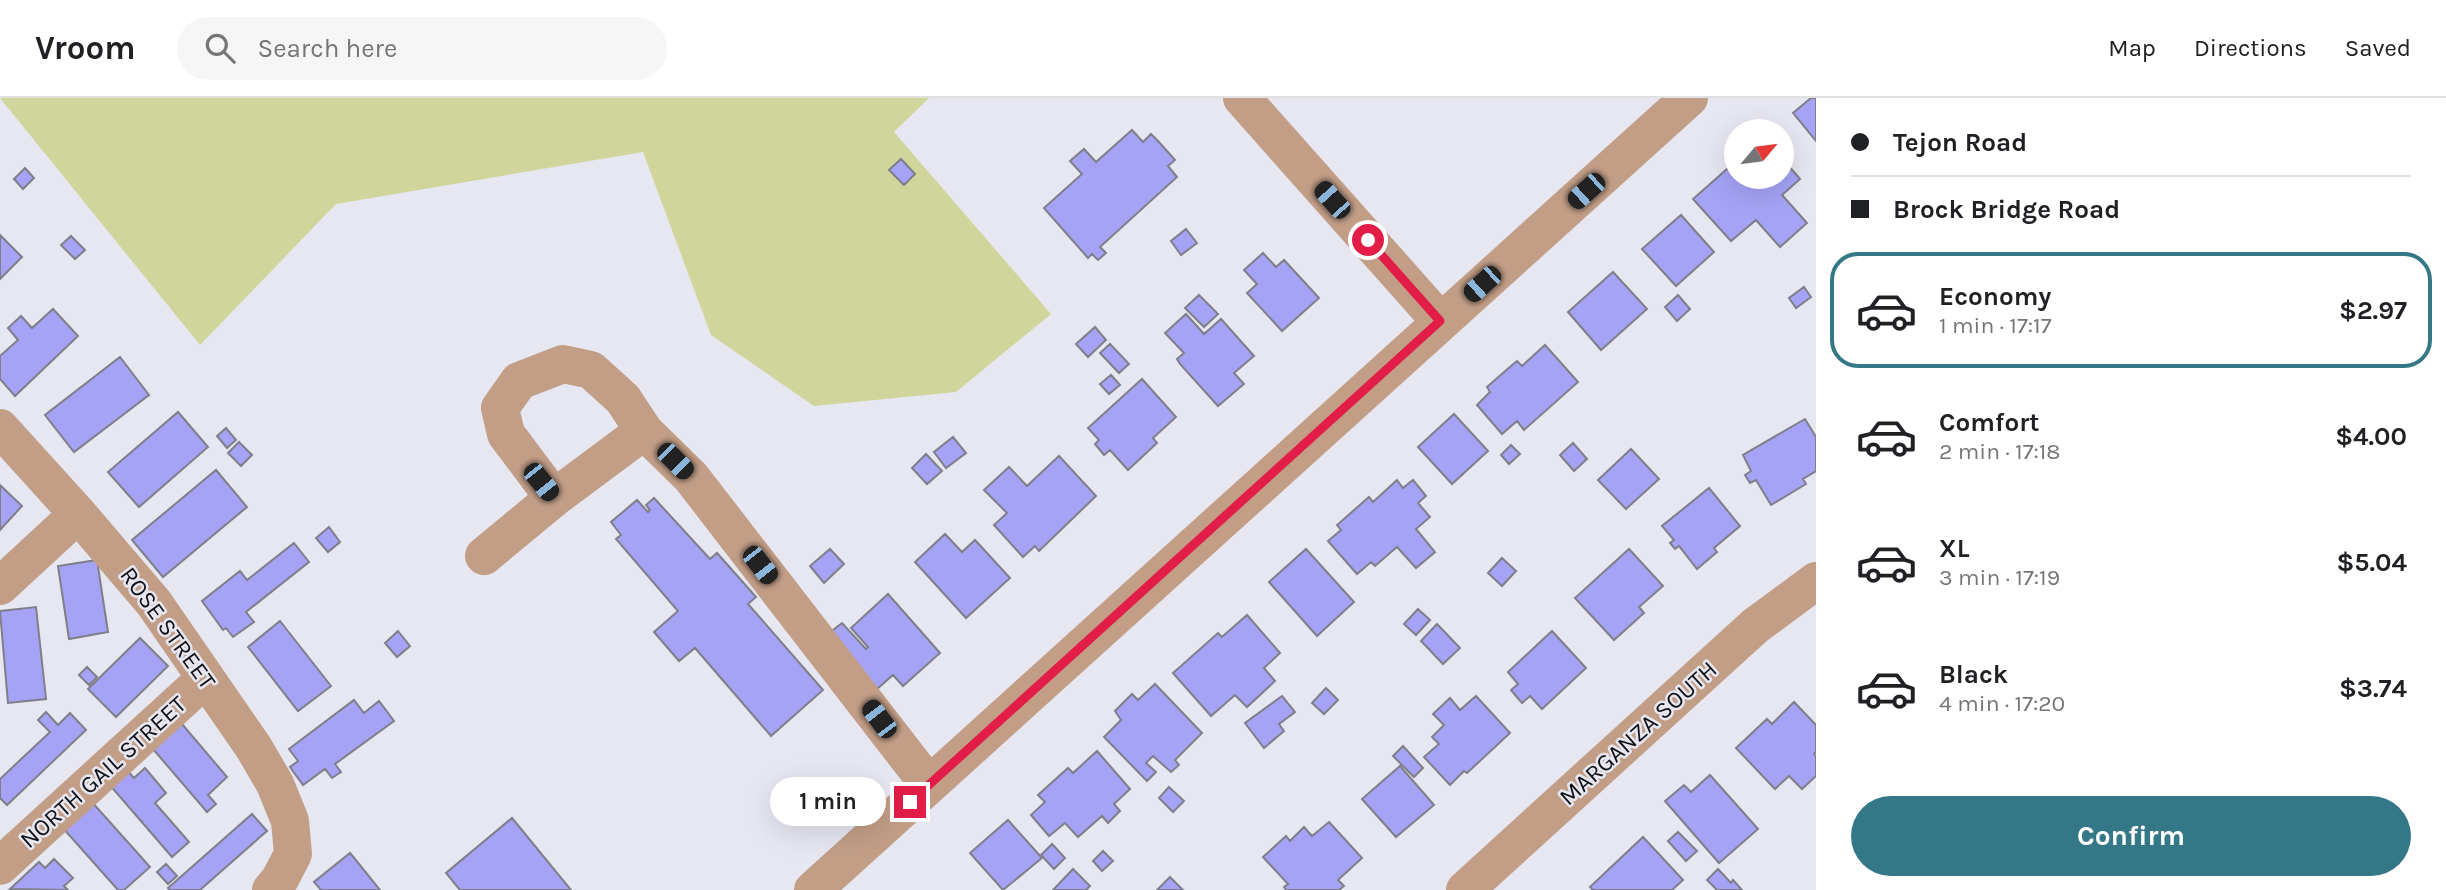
<!DOCTYPE html>
<html lang="en">
<head>
<meta charset="utf-8">
<style>
  :root { --surface:#fff; --page:#f6f6f6; --text:#202124; --muted:#757577; --line:#e0e0e0; --accent:#347888 }
  body { margin:0; font-family:Karla,sans-serif; background:var(--page); color:var(--text); height:100vh; display:flex; flex-direction:column; font-size:26px; white-space:nowrap }
  * { box-sizing:border-box; margin:0 }
  p { font-size:23px; color:var(--muted) }
  .icon { flex:none; width:38px; height:38px; fill:none; stroke:currentColor; stroke-width:2; stroke-linecap:round; stroke-linejoin:round }
  .map { position:relative; flex:1; overflow:hidden }
  .drawer { display:flex; flex-direction:column; background:var(--surface); width:630px }
  .drawer>* { flex:none }
  .top-card { display:grid; align-content:center; height:154px; padding:0 35px; background:var(--surface) }
  .needle { width:46px; rotate:61deg }
  .buttons { position:absolute; left:1724px; top:21px; display:grid; gap:14px }
  .buttons a { display:grid; place-items:center; width:70px; height:70px; border-radius:50%; background:var(--surface); box-shadow:0 7px 28px #0002; font-size:35px }
  .end { position:absolute; width:32px; height:32px; margin:-16px; border:9px solid #e11d48; background:#fff; box-shadow:0 0 0 4px #fff }
  .from { border-radius:50% }
  .bubble { position:absolute; height:49px; border-radius:24px; background:var(--surface); box-shadow:0 7px 28px #0002; font-size:23px; font-weight:700; line-height:49px; text-align:center }
  .car { position:absolute; width:21px; height:42px; margin:-21px -10px; border-radius:9px; box-shadow:0 0 5px 2px #0007; background:linear-gradient(#222 24%,#8ab4d8 0 40%,#222 0 76%,#8ab4d8 0 86%,#222 0) }
  .top-card b { display:flex; align-items:center; gap:24px; height:66px; font-size:26px }
  .top-card b+b { border-top:2px solid var(--line) }
  .top-card i { width:18px; height:18px; background:var(--text) }
  ul { padding:0; list-style:none }
  li { display:flex; align-items:center; gap:21px; height:116px; margin:0 14px 10px; padding:0 21px; border:4px solid transparent; border-radius:28px }
  li div { flex:1 }
  li b { display:block; font-size:26px }
  li em { font-style:normal; font-weight:700 }
  li.active { border-color:var(--accent) }
  li>.icon { width:63px; height:63px; stroke-width:1.5 }
  .action { display:flex; gap:14px; margin-top:auto; padding:14px 35px }
  .action a { flex:1; height:80px; border-radius:42px; background:var(--accent); color:#fff; font-size:28px; font-weight:700; line-height:80px; text-align:center }
  header { display:flex; align-items:center; gap:42px; box-sizing:border-box; height:98px; padding:0 35px; background:var(--surface); border-bottom:2px solid var(--line) }
  header strong { font-size:33px }
  nav { display:flex; gap:38px; margin-inline-start:auto; font-size:24px }
  .search { width:490px; height:63px; background:var(--page); display:flex; align-items:center; gap:18px; box-sizing:border-box; padding:0 24px; border-radius:38px; color:var(--muted); font-size:26px }
  main { display:flex; flex:1; min-height:0 }
  .map>svg:first-child { display:block }
</style>
</head>
<body>
<header>
<strong>Vroom</strong>
<div class="search"><svg class="icon" aria-label="search" viewBox="0 0 24 24"><circle cx="10" cy="10" r="6"/><path d="M15 15l6 6"/></svg>Search here</div>
<nav><a>Map</a><a>Directions</a><a>Saved</a></nav>
</header>
<main>
<div class="map">
<svg width="1816" height="792" viewBox="0 0 1816 792">
  <rect width="100%" height="100%" fill="#e7e7f2"/>
  <path fill="#d0d69b" d="M0 0H929L894 34 1051 216 956 294 814 308 711 237 643 54 336 106 200 247Z"/>
  <path fill="#a6a3f7" stroke="#7e7f88" stroke-width="2" d="M1816 0V43L1793 15 1811 0Z
    M1132 32 1143 44 1151 36 1158 43 1175 62 1168 68 1177 79 1100 149 1106 155 1098 162 1092 156 1088 160 1044 110 1082 76 1070 63 1084 51 1096 64Z
    M1782 60 1800 81 1782 97 1807 125 1780 149 1756 122 1731 143 1693 101 1736 63V79H1782Z
    M901 61 915 76 904 87 889 72Z
    M25 70 34 80 23 91 14 81Z
    M1681 117 1714 154 1676 188 1642 151Z
    M1186 131 1197 145 1181 157 1171 143Z
    M0 137 22 159 0 181Z
    M71 138 85 152 75 161 61 147Z
    M1263 155 1276 169 1284 162 1319 200 1282 233 1247 195 1257 186 1244 172Z
    M1613 174 1647 211 1601 252 1568 214Z
    M1804 189 1811 199 1796 210 1789 200Z
    M1199 197 1218 216 1204 229 1185 210Z
    M1678 197 1690 211 1677 223 1665 209Z
    M53 211 78 238 15 298 0 281V258L18 242 8 230 21 218 32 230Z
    M1186 216 1204 236 1221 221 1254 258 1234 275 1244 286 1218 308 1180 266 1177 261 1184 255 1165 235Z
    M1095 229 1106 242 1088 259 1076 246Z
    M1110 246 1129 266 1119 275 1100 255Z
    M1545 247 1578 284 1524 332 1517 323 1502 336 1477 307 1490 294 1487 289 1511 268 1517 263 1522 268Z
    M120 259 149 297 74 354 45 317Z
    M1111 277 1120 287 1109 296 1100 286Z
    M1142 281 1176 319 1153 340 1157 345 1128 372 1110 352 1104 357 1095 346 1099 342 1088 330Z
    M178 314 208 349 139 409 108 374Z
    M1454 316 1488 353 1452 386 1418 349Z
    M1805 321 1816 339V373L1803 381 1806 386 1771 407 1756 382 1750 385 1745 377 1751 373 1743 357Z
    M226 330 236 342 227 350 217 338Z
    M953 339 966 355 946 370 934 354Z
    M239 344 252 357 241 368 228 355Z
    M1573 345 1587 361 1574 373 1560 357Z
    M1511 347 1520 356 1509 366 1501 357Z
    M1631 351 1659 381 1626 411 1598 382Z
    M926 356 942 373 927 386 912 370Z
    M1059 358 1096 398 1039 453 1035 448 1023 459 994 427 1007 415 984 392 1009 369 1027 388Z
    M216 372 247 409 163 479 132 442Z
    M1397 382 1403 390 1413 382 1426 398 1418 405 1430 419 1416 431 1435 454 1416 470 1397 449 1375 468 1371 464 1357 476 1328 443 1341 432 1337 427 1369 399 1373 404Z
    M0 387 22 408 0 432Z
    M1709 390 1740 428 1714 450 1717 454 1697 471 1679 448 1675 451 1670 445 1674 442 1662 428Z
    M654 400 710 461 717 455 756 499 748 506 823 592 771 638 695 550 679 563 654 534 678 513 616 441 621 437 611 424 637 402 648 414 650 412 646 407Z
    M329 429 340 444 328 454 316 440Z
    M945 436 962 454 975 442 1010 480 966 520 915 464Z
    M294 445 309 464 246 514 254 524 233 539 226 530 223 532 202 503 240 473 247 482Z
    M830 451 844 466 824 485 810 468Z
    M1306 451 1354 504 1317 538 1269 484Z
    M1629 451 1663 488 1639 509 1644 515 1614 542 1575 500Z
    M1502 460 1516 473 1502 488 1488 475Z
    M97 462 108 534 69 541 58 468Z
    M888 496 940 555 903 588 893 577 877 591 828 536 842 525 866 551 868 549 851 530Z
    M36 509 46 601 8 605 0 513Z
    M1418 511 1430 522 1416 537 1404 526Z
    M1247 517 1280 555 1264 570 1275 583 1247 609 1235 597 1211 618 1173 575 1218 535 1222 539Z
    M280 523 331 588 298 613 248 549Z
    M1437 526 1460 550 1443 566 1421 543Z
    M398 533 410 548 397 559 385 545Z
    M1552 533 1586 570 1542 611 1530 598 1522 605 1511 592 1518 586 1508 574Z
    M140 540 168 568 116 619 88 591Z
    M87 569 97 579 89 587 79 577Z
    M1155 586 1202 635 1175 662 1179 667 1171 674 1153 658 1146 665 1156 674 1147 683 1104 639 1121 622 1115 613 1132 596 1138 602Z
    M1326 590 1338 602 1324 616 1312 605Z
    M1282 598 1295 614 1279 626 1284 633 1264 650 1245 625Z
    M1476 598 1510 635 1467 675 1464 673 1450 687 1424 659 1439 646 1432 639 1444 627 1433 616 1450 600 1460 612Z
    M354 602 364 615 379 603 394 623 335 666 341 674 332 680 325 671 303 687 290 669 298 663 289 651Z
    M1794 604 1816 627V654L1814 656 1816 659V678L1802 691 1789 678 1775 691 1736 650 1767 621 1772 626Z
    M46 614 58 627 70 615 86 632 7 707 0 700V681L50 634 38 622Z
    M182 626 227 679 208 697 216 706 207 714 153 651Z
    M1403 648 1423 670 1414 679 1393 658Z
    M1097 653 1130 691 1114 706 1120 713 1108 725 1102 718 1078 739 1065 725 1049 738 1031 717 1045 704 1038 697 1068 670 1073 675Z
    M1400 668 1434 707 1396 739 1362 701Z
    M145 670 166 695 155 705 189 744 172 759 109 686 126 671 134 680Z
    M1710 677 1758 731 1719 765 1665 703 1684 687 1691 694Z
    M1169 689 1184 703 1173 714 1159 700Z
    M91 703 150 769 124 792H118L62 729Z
    M252 716 267 733 200 792H170L168 790Z
    M512 720 571 792H460L446 775Z
    M1008 722 1042 760 1003 792 970 755Z
    M1329 724 1362 760 1338 782 1344 788 1339 792H1286L1284 789 1288 786 1263 759 1286 738 1290 743 1304 729 1312 738Z
    M1678 734 1697 753 1686 763 1668 743Z
    M1643 739 1683 782 1672 792H1593L1590 789Z
    M1052 746 1065 760 1054 771 1041 757Z
    M1103 753 1113 763 1102 773 1093 763Z
    M350 755 355 761 380 792H321L314 784Z
    M54 761 73 780 64 788 68 792 10 791 39 764 45 770Z
    M166 766 177 778 168 786 157 774Z
    M1073 771 1090 788 1086 792H1053Z
    M1718 771 1731 785 1733 782 1742 792H1717L1707 782Z
    M1170 779 1183 792H1157Z"/>
  <g fill="none" stroke-linecap="round" stroke-linejoin="round">
    <path stroke="#c29e87" stroke-width="38" d="M1242 0 1440 223
      M0 330 78 416 154 505 254 650 275 686 290 723 293 756 280 781 271 792
      M554 400 506 336 500 310 519 283 563 266 591 272 623 301 644 333
      M484 458 554 400 644 333 691 379 929 687
      M0 488 78 416
      M0 768 206 580
      M813 792 1689 0
      M1465 792 1755 528 1816 483"/>
  </g>
  <g fill="none" stroke-linecap="round" stroke-linejoin="round">
    <path stroke="#e11d48" stroke-width="9" d="M910 704 1440 223 1368 142"/>
  </g>
  <g text-anchor="middle" stroke-width="5" stroke-linejoin="round" paint-order="stroke">
    <g font-size="24" fill="#101014" stroke="#e7e7f2">
      <text transform="translate(168 530) rotate(54)" y="8">ROSE STREET</text>
      <text transform="translate(1638 635) rotate(-42)" y="8">MARGANZA SOUTH</text>
      <text transform="translate(103 674) rotate(-42)" y="8">NORTH GAIL STREET</text>
    </g>
  </g>
</svg>
<div class="buttons">
<a><svg class="needle" viewBox="-14 -14 28 28"><path d="M0-13l5 13h-10z" fill="#e53935"/><path d="M0 13l5-13h-10z" fill="#757577"/></svg></a>
</div>
<i class="end from" style="left:1368px;top:142px"></i>
<i class="end" style="left:910px;top:704px"></i>
<div class="bubble" style="left:770px;top:679px;width:116px">1 min</div>
<i class="car" style="left:1586px;top:93px;rotate:228deg"></i>
<i class="car" style="left:1332px;top:102px;rotate:318deg"></i>
<i class="car" style="left:1482px;top:186px;rotate:228deg"></i>
<i class="car" style="left:675px;top:363px;rotate:135deg"></i>
<i class="car" style="left:541px;top:384px;rotate:141deg"></i>
<i class="car" style="left:760px;top:467px;rotate:142deg"></i>
<i class="car" style="left:879px;top:621px;rotate:323deg"></i>
</div>
<section class="drawer">
<div class="top-card">
<b><i class="from"></i>Tejon Road</b>
<b><i></i>Brock Bridge Road</b>
</div>
<ul>
<li class="active"><svg class="icon" aria-label="car" viewBox="0 0 24 24"><path d="M5 17H2v-5l4-1 3-4h7l3 4 3 1v5h-3M9 17h6M6 11h13"/><circle cx="7" cy="17" r="2"/><circle cx="17" cy="17" r="2"/></svg><div><b>Economy</b><p>1 min · 17:17</p></div><em>$2.97</em></li>
<li><svg class="icon" aria-label="car" viewBox="0 0 24 24"><path d="M5 17H2v-5l4-1 3-4h7l3 4 3 1v5h-3M9 17h6M6 11h13"/><circle cx="7" cy="17" r="2"/><circle cx="17" cy="17" r="2"/></svg><div><b>Comfort</b><p>2 min · 17:18</p></div><em>$4.00</em></li>
<li><svg class="icon" aria-label="car" viewBox="0 0 24 24"><path d="M5 17H2v-5l4-1 3-4h7l3 4 3 1v5h-3M9 17h6M6 11h13"/><circle cx="7" cy="17" r="2"/><circle cx="17" cy="17" r="2"/></svg><div><b>XL</b><p>3 min · 17:19</p></div><em>$5.04</em></li>
<li><svg class="icon" aria-label="car" viewBox="0 0 24 24"><path d="M5 17H2v-5l4-1 3-4h7l3 4 3 1v5h-3M9 17h6M6 11h13"/><circle cx="7" cy="17" r="2"/><circle cx="17" cy="17" r="2"/></svg><div><b>Black</b><p>4 min · 17:20</p></div><em>$3.74</em></li>
</ul>
<div class="action"><a>Confirm</a></div>
</section>
</main>
</body>
</html>
